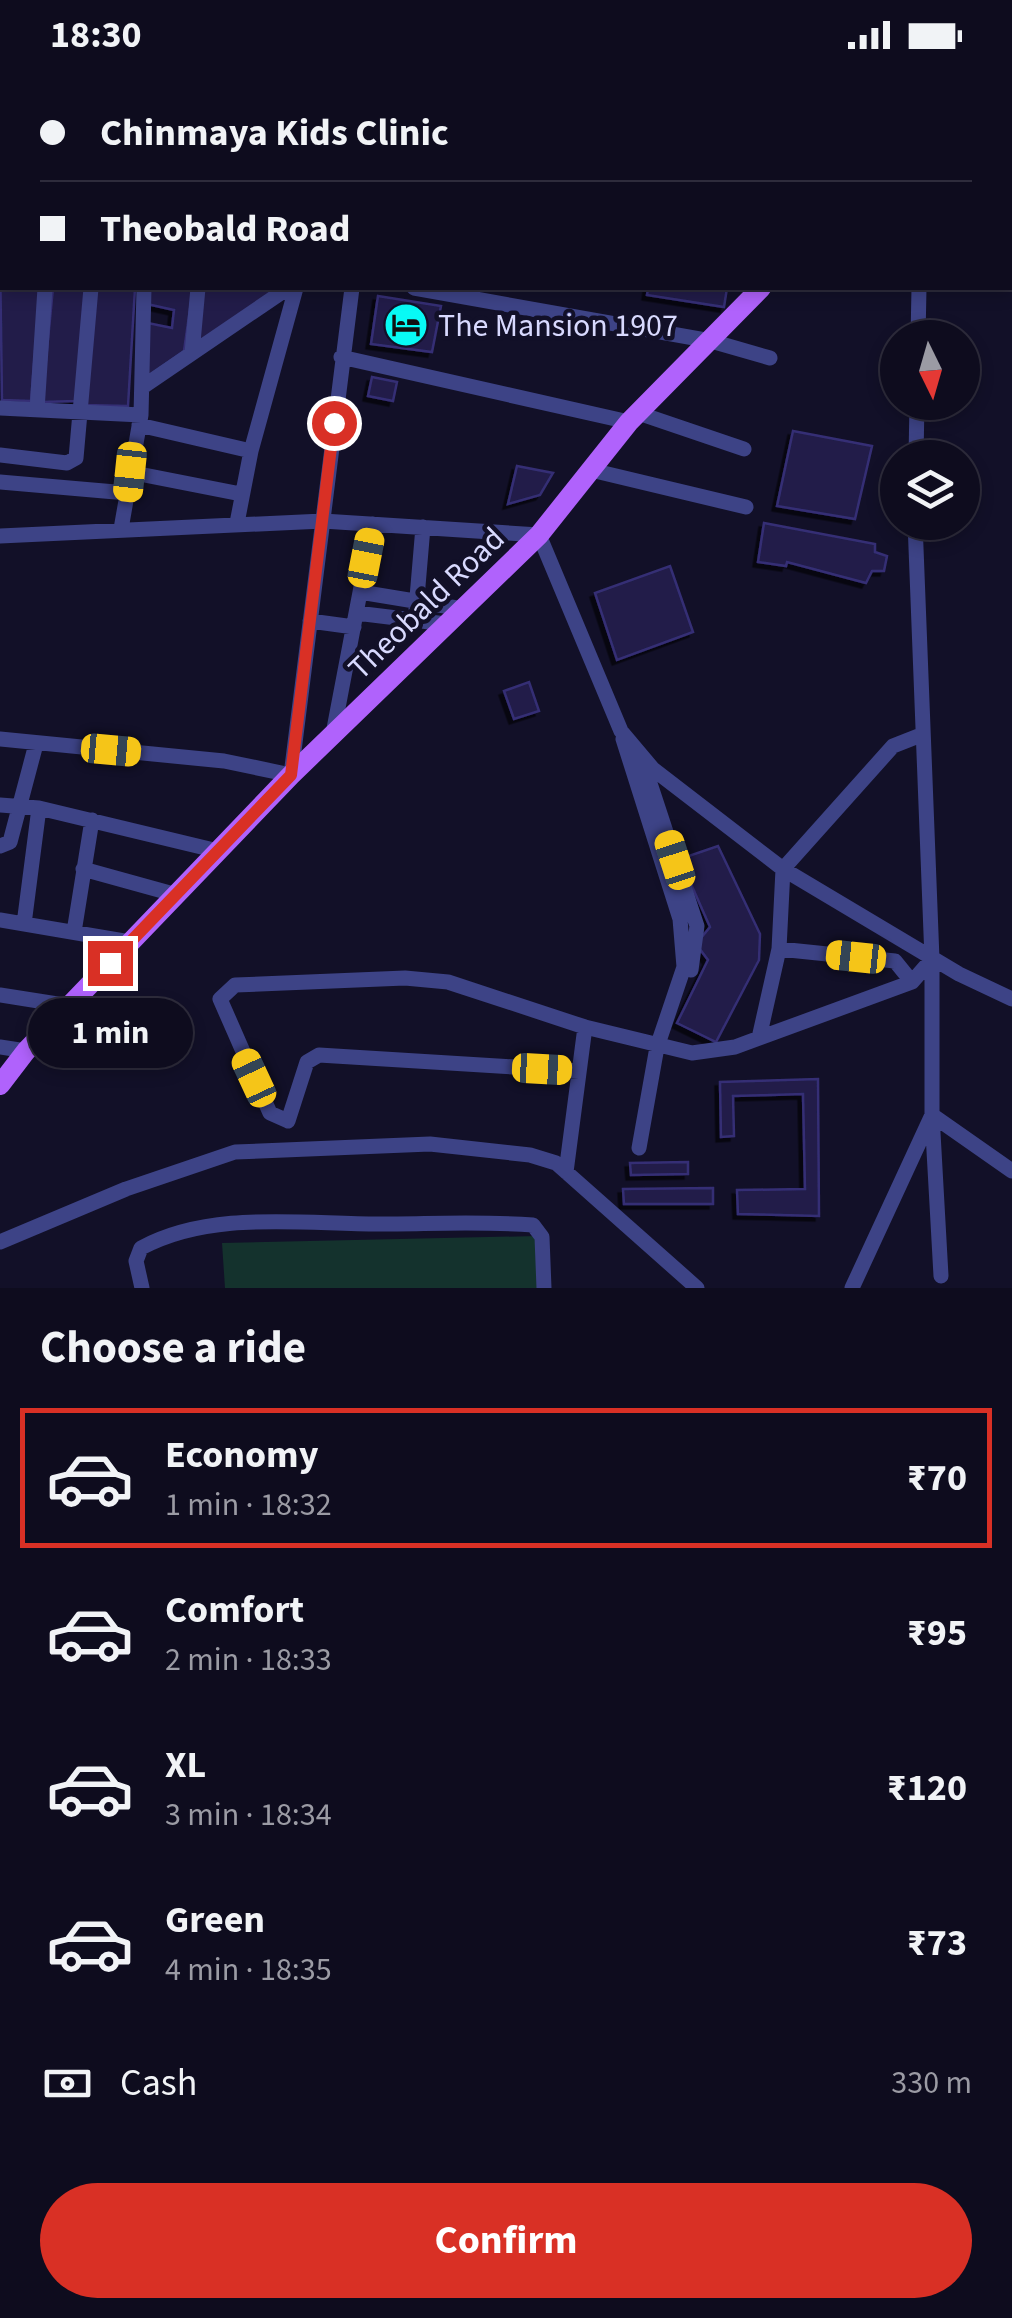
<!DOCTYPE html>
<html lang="en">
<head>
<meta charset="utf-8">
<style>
  :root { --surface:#0e0c1e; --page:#1c1a2b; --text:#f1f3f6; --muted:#9b9ba4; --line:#2e2c3c; --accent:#d93025 }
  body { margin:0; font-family:"Source Sans 3",sans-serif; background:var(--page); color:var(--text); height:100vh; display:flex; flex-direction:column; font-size:38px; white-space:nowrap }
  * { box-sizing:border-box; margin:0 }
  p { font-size:32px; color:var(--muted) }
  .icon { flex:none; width:55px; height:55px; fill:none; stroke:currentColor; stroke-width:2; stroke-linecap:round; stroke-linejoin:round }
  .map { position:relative; height:1218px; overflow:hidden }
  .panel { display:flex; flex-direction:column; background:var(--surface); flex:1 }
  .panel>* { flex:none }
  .top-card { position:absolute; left:0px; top:0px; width:1012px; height:220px; box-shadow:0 5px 15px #0003,0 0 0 2px var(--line); display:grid; align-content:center; height:220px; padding:0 40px; background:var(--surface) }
  .needle { width:65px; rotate:175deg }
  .controls { position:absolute; left:880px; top:250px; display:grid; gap:20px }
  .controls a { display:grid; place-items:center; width:100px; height:100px; border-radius:50%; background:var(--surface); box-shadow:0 5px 15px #0003,0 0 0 2px var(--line); font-size:50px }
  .end { position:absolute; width:45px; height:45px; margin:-22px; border:12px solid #d93025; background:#fff; box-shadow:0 0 0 5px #fff }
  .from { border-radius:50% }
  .bubble { position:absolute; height:70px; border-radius:35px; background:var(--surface); box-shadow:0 5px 15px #0003,0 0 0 2px var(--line); font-size:32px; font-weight:700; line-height:70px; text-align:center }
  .car { position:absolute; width:30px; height:60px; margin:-30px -15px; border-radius:12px; box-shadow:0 0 8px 2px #0007; background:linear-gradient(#f5c518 24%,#345 0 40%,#f5c518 0 76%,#345 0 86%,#f5c518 0) }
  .top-card b { display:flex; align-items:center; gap:35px; height:95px; font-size:38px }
  .top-card b+b { border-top:2px solid var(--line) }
  .top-card i { width:25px; height:25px; background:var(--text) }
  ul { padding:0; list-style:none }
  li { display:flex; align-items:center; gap:30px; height:140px; margin:0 20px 15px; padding:0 20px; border:5px solid transparent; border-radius:0px }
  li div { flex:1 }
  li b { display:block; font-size:38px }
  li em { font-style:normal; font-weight:700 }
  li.selected { border-color:var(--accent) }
  li>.icon { width:90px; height:90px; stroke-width:1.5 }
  h2 { padding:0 40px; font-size:45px; line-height:120px }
  .pay { display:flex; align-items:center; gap:25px; height:110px; padding:0 40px; font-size:38px }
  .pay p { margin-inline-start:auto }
  .primary-button { display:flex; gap:20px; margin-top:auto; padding:20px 40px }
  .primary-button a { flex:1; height:115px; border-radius:60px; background:var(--accent); color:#fff; font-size:40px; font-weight:700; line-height:115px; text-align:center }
  .status { display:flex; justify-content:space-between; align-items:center; height:70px; padding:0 50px; background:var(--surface); direction:ltr }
  .status svg { height:28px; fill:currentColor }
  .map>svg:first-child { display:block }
</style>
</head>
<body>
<div class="status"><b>18:30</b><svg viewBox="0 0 49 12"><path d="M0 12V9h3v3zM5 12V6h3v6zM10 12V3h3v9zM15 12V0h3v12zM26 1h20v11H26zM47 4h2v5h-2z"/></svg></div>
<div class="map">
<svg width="1012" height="1218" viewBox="0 0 1012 1218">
  <defs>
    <filter id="shadow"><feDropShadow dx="-4.5" dy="4.5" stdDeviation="0" flood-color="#0009"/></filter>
  </defs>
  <rect width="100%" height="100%" fill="#121028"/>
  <path fill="#14322d" d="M406 0H911L405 2Z
    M537 1166 538 1218H225L222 1173Z"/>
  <path fill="#201d49" stroke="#352f74" stroke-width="2.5" filter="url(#shadow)" d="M0 184H2V218H40L31 331 2 330Z
    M53 218H86L76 331 42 332Z
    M95 218H135L128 336 84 335Z
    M148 218H193L184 281 147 307 148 253 172 258 174 240 147 234Z
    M201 218H280L197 275Z
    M648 218H727L724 237 647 225Z
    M378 226 441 236 432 282 371 274Z
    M372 307 397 312 393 331 368 326Z
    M793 361 872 376 855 449 777 436Z
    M517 396 553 403 540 425 508 434Z
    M764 453 875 474V482L887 486 884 501H872L866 513 787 492 786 496 758 492Z
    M670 496 693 562 617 590 595 523Z
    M529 612 539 641 514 649 504 621Z
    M718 776 760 864 759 890 716 972 677 953 708 890 696 874 710 857 680 789Z
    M818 1009 819 1146 738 1144 737 1120 805 1119 803 1024 733 1026 734 1066 721 1067 720 1012Z
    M688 1092V1104L631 1105 630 1093Z
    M713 1118V1134H624L623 1119Z"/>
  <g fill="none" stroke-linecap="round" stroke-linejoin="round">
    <path stroke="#3d4386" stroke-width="15" d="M291 0 309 2
      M22 2V0
      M57 2V0
      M107 2V0
      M178 2V0
      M222 2V0
      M388 2 389 0
      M0 8H2
      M1010 14 1012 15
      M0 133H2
      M0 180H2
      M414 218 711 271 770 288
      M918 268 919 218
      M192 283 198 218
      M341 287 629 352
      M144 316 288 218
      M0 338 141 345
      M37 340 45 218
      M638 343 744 379
      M139 355 251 381
      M0 385 67 393 76 388 91 218
      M916 388 917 332
      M591 400 746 437
      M129 402 241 424
      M0 412 127 423
      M237 453 251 381 296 218
      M121 459 141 345 144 218
      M0 466 323 451 539 465 621 661 653 699 783 799 959 904 1012 929
      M360 522 463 539
      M356 543 446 554
      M310 551 354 557
      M415 551 423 457
      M333 664 373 454
      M0 669 224 691 291 705 352 218
      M623 669 680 849 684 897 657 977 639 1078
      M643 692 697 856 691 900
      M0 735 39 738 218 781
      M0 776 10 772 36 674
      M83 799 177 825
      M0 850 130 872
      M24 854 39 738
      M74 862 92 750
      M779 879 895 891 912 912
      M0 925 70 936
      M759 968 779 879 783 799 893 676 921 665
      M0 977 26 981
      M579 1001 319 985 307 992 288 1051 270 1043 220 929 235 915 405 908 448 912 585 957 692 983 735 977 912 912 932 889
      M566 1102 585 957
      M0 1172 126 1119 235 1082 430 1074 530 1085 556 1093 697 1218
      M941 1206 932 1045 1012 1101
      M142 1218 136 1191 141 1178C211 1140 301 1154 378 1154 429 1154 481 1151 533 1155L542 1167 544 1218
      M852 1218 932 1045V889L915 452"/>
    <path stroke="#b062fc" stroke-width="20" d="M945 2 946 0
      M0 79H2
      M1010 173H1012
      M0 1015 26 981 291 705 539 465 629 352 761 218"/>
  </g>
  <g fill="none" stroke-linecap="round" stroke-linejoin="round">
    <path stroke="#d93025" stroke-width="12" d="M110 893 291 705 334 353"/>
  </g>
  <defs>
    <symbol id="hotel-disc" viewBox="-11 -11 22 22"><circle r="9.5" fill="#08faf5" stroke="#121028"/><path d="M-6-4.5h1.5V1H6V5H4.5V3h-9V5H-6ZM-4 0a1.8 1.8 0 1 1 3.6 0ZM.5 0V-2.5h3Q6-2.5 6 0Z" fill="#111"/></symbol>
  </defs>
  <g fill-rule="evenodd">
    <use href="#hotel-disc" x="381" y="230" width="50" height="50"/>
  </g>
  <g text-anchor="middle" stroke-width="9" stroke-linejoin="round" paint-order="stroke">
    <g font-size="32" fill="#d8d9fe" stroke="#121028" text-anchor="start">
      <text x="438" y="266">The Mansion 1907</text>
    </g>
    <g font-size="32" fill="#d8d9fe" stroke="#121028">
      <text transform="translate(426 533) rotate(-44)" y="11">Theobald Road</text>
    </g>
  </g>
</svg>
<div class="controls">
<a><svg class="needle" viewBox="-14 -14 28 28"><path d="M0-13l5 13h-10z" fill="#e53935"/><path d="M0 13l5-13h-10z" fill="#9b9ba4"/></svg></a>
<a><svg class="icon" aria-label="layers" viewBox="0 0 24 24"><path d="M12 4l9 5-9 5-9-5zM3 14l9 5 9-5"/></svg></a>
</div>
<i class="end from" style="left:334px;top:353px"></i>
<i class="end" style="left:110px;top:893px"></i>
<div class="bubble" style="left:28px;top:928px;width:165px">1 min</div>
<i class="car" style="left:130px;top:402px;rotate:186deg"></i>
<i class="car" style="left:366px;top:488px;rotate:11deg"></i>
<i class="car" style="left:111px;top:680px;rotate:95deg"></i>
<i class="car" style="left:675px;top:790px;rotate:342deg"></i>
<i class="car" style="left:856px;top:887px;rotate:276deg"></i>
<i class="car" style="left:542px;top:999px;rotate:93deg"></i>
<i class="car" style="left:254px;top:1008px;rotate:335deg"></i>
<div class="top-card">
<b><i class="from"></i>Chinmaya Kids Clinic</b>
<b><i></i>Theobald Road</b>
</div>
</div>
<section class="panel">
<h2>Choose a ride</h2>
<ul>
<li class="selected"><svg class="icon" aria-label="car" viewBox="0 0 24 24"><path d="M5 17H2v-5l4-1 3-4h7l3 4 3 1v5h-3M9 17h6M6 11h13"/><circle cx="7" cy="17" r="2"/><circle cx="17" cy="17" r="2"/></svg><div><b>Economy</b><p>1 min · 18:32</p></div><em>₹70</em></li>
<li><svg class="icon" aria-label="car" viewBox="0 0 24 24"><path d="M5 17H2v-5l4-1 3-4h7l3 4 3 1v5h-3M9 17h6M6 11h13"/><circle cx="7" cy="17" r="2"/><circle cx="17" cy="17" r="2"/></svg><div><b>Comfort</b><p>2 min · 18:33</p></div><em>₹95</em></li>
<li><svg class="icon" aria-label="car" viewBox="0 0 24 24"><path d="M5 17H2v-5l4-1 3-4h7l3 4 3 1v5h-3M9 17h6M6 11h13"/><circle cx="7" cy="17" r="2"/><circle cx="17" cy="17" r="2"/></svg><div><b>XL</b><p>3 min · 18:34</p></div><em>₹120</em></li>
<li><svg class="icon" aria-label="car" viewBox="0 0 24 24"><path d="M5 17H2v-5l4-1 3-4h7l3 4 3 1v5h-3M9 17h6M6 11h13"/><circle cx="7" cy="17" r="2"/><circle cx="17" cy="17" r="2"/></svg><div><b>Green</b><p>4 min · 18:35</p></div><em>₹73</em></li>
</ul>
<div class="pay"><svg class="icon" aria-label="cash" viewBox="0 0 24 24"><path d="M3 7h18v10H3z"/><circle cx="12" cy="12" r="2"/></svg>Cash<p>330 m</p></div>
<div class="primary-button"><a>Confirm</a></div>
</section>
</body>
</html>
